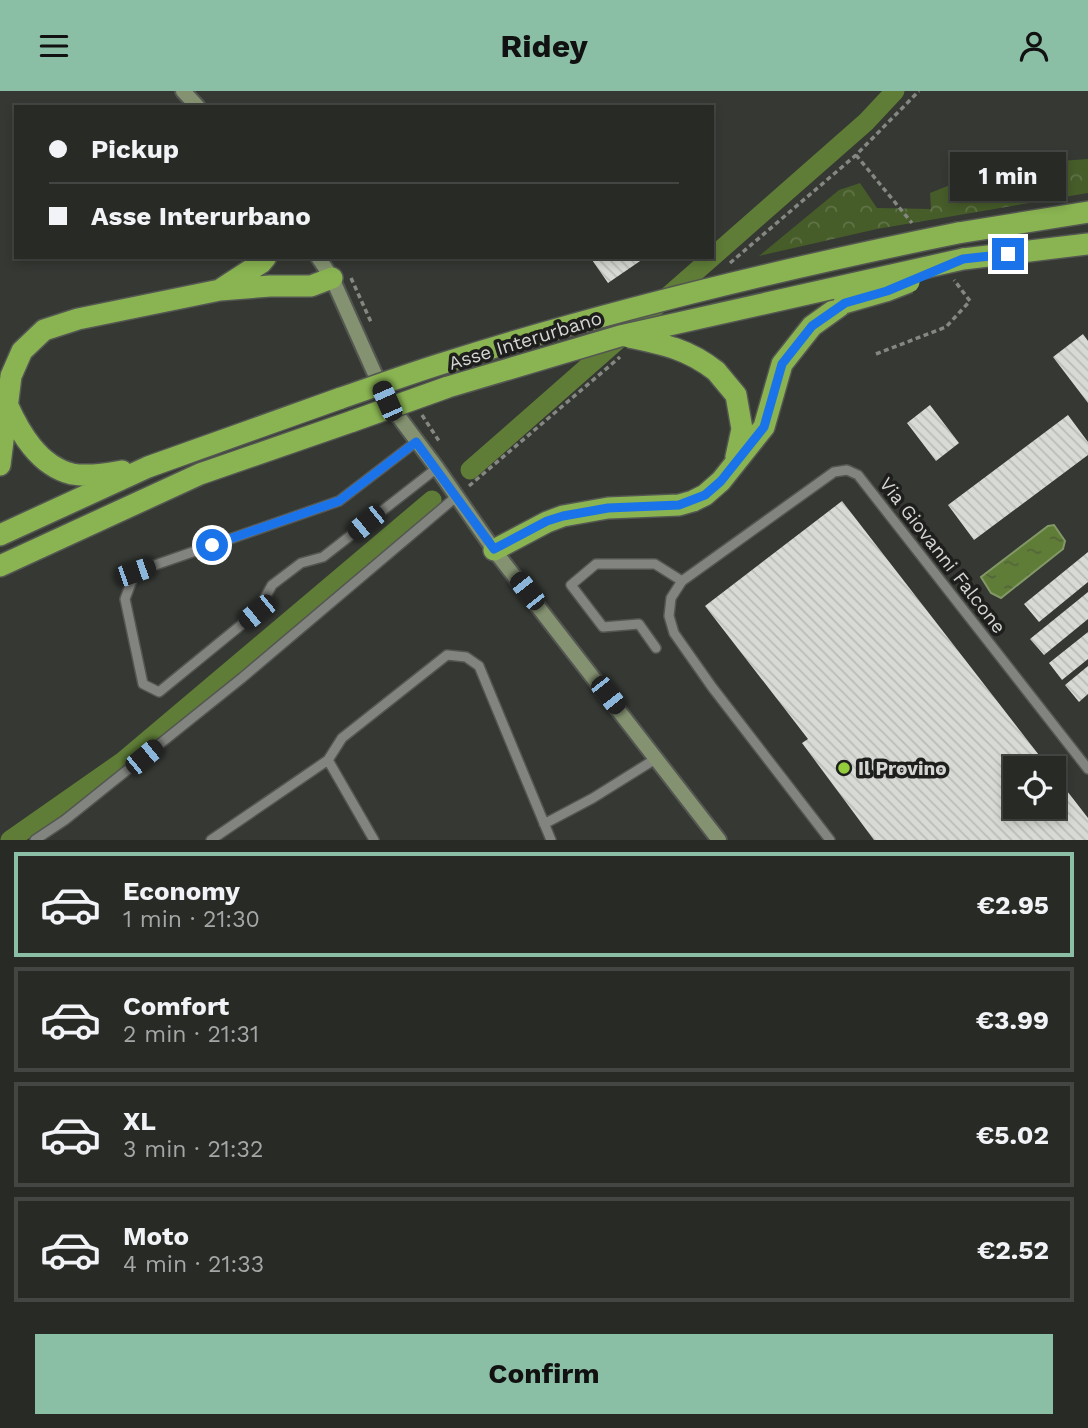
<!DOCTYPE html>
<html lang="en">
<head>
<meta charset="utf-8">
<style>
  :root { --surface:#282a26; --page:#343632; --text:#f1f3f6; --muted:#a5a7a7; --line:#444643; --accent:#8abfa5 }
  body { margin:0; font-family:"Work Sans",sans-serif; background:var(--page); color:var(--text); height:100vh; display:flex; flex-direction:column; font-size:26px; white-space:nowrap }
  * { box-sizing:border-box; margin:0 }
  p { font-size:23px; color:var(--muted) }
  .icon { flex:none; width:38px; height:38px; fill:none; stroke:currentColor; stroke-width:2; stroke-linecap:round; stroke-linejoin:round }
  .map { position:relative; height:749px; overflow:hidden }
  .details { display:flex; flex-direction:column; background:var(--surface); flex:1 }
  .details>* { flex:none }
  .hud { position:absolute; left:14px; top:14px; width:700px; height:154px; border-radius:0px; box-shadow:0 4px 10px #0003,0 0 0 2px var(--line); display:grid; align-content:center; height:154px; padding:0 35px; background:var(--surface) }
  .tools { position:absolute; left:1003px; top:665px; display:grid; gap:14px }
  .tools a { display:grid; place-items:center; width:63px; height:63px; border-radius:0px; background:var(--surface); box-shadow:0 4px 10px #0003,0 0 0 2px var(--line); font-size:35px }
  .end { position:absolute; width:32px; height:32px; margin:-16px; border:9px solid #1a73e8; background:#fff; box-shadow:0 0 0 4px #fff }
  .from { border-radius:50% }
  .bubble { position:absolute; height:49px; border-radius:0px; background:var(--surface); box-shadow:0 4px 10px #0003,0 0 0 2px var(--line); font-size:23px; font-weight:700; line-height:49px; text-align:center }
  .car { position:absolute; width:21px; height:42px; margin:-21px -10px; border-radius:9px; box-shadow:0 0 5px 2px #0007; background:linear-gradient(#222 24%,#8ab4d8 0 40%,#222 0 76%,#8ab4d8 0 86%,#222 0) }
  .hud b { display:flex; align-items:center; gap:24px; height:66px; font-size:26px }
  .hud b+b { border-top:2px solid var(--line) }
  .hud i { width:18px; height:18px; background:var(--text) }
  ul { padding:12px 0 0; list-style:none }
  li { display:flex; align-items:center; gap:21px; height:105px; margin:0 14px 10px; padding:0 21px; border:4px solid var(--line); border-radius:0px }
  li div { flex:1 }
  li b { display:block; font-size:26px }
  li em { font-style:normal; font-weight:700 }
  li.selected { border-color:var(--accent) }
  li>.icon { width:63px; height:63px; stroke-width:1.5 }
  .cta { display:flex; gap:14px; margin-top:auto; padding:14px 35px }
  .cta a { flex:1; height:80px; border-radius:0px; background:var(--accent); color:#111; font-size:28px; font-weight:700; line-height:80px; text-align:center }
  header { display:flex; justify-content:space-between; align-items:center; height:91px; padding:0 35px; background:var(--accent); color:#111; font-size:32px; font-weight:700 }
  .map>svg:first-child { display:block }
</style>
</head>
<body>
<header><svg class="icon" aria-label="menu" viewBox="0 0 24 24"><path d="M4 6h16M4 12h16M4 18h16"/></svg>Ridey<svg class="icon" aria-label="person" viewBox="0 0 24 24"><circle cx="12" cy="8" r="4"/><path d="M4 21q1-7 8-7t8 7"/></svg></header>
<div class="map">
<svg width="1088" height="749" viewBox="0 0 1088 749">
  <defs>
    <pattern id="forest-crowns" width="20" height="18" patternUnits="userSpaceOnUse" patternTransform="scale(1.75)"><rect width="20" height="18" fill="#465c29"/><path d="M2 6a3 3 0 1 1 6 0M12 15a3 3 0 1 1 6 0" fill="none" stroke="#607347"/></pattern>
    <pattern id="water-ripples" width="26" height="14" patternUnits="userSpaceOnUse" patternTransform="scale(1.75)"><rect width="26" height="14" fill="#5f7d37"/><path d="M2 4q2-2 4 0t4 0M15 11q2-2 4 0t4 0" fill="none" stroke="#53653a"/></pattern>
    <pattern id="building-back-hatch" width="6" height="6" patternUnits="userSpaceOnUse" patternTransform="scale(1.75)"><rect width="6" height="6" fill="#d8dbd5"/><path d="M-1 5l2 2M0 0l6 6M5-1l2 2" fill="none" stroke="#babcb7"/></pattern>
  </defs>
  <rect width="100%" height="100%" fill="#353833"/>
  <path fill="url(#forest-crowns)" d="M1088 68V102L877 138 759 165 839 99 860 92 877 117 931 118 930 102 955 92 1060 70Z"/>
  <path fill="url(#water-ripples)" stroke="#829866" stroke-width="2" d="M1054 434 1065 450 1063 458 1001 507 991 502 981 486 1048 435Z"/>
  <g fill="none" stroke-linecap="round" stroke-linejoin="round">
    <path stroke="#5f7d37" stroke-width="19" d="M470 379 866 31 895 0
      M10 749 123 670 432 409"/>
  </g>
  <path fill="url(#building-back-hatch)" d="M590 166H646L608 192Z
    M1083 243 1088 250V312L1053 266Z
    M930 314 959 352 936 370 907 332Z
    M1068 324 1088 351V364L974 449 948 414Z
    M842 410 1049 677H1015V716H1054V683L1088 727V749H874L802 652 808 648 705 515Z
    M1088 461V491L1039 531 1024 513Z
    M1088 501V528L1044 564 1030 548Z
    M1088 541V568L1062 589 1049 572Z
    M1088 575V603L1079 611 1065 594Z"/>
  <g fill="none" stroke-linecap="round" stroke-linejoin="round">
    <defs>
      <path id="lane" d="M416 351 339 410 135 481 125 508 143 593 159 601 257 521 272 494 301 472 323 466 437 377
        M656 557 639 533 603 536 571 494 596 473H655L682 490
        M544 733 593 707 657 667
        M35 749 65 729 242 587 457 405
        M211 749 328 669
        M374 749 328 669 342 647 447 564 466 566 479 575 551 749
        M830 749 712 596 674 542 669 525 671 507 682 490 834 381 847 379 858 384 1088 678"/>
      <path id="secondary" d="M183 0 198 16
        M318 166 332 187 387 310 437 377 494 459 719 749"/>
      <path id="highway" d="M958 142 1088 121
        M963 168 1088 153
        M221 198 261 172 266 166
        M716 280 736 304 742 338 736 366
        M7 313C20 342 39 375 72 383 88 386 106 383 122 380
        M0 374 11 285 22 260 44 239 78 228 220 199 270 195H311L332 187
        M0 444 148 376 341 307
        M494 459 547 431 563 425 608 417 679 414 693 410 705 404 721 390 764 336 782 273 812 235 844 212
        M0 475 200 383 353 330"/>
    </defs>
    <use href="#lane" stroke="#545652" stroke-width="12"/>
    <use href="#secondary" stroke="#545652" stroke-width="18"/>
    <use href="#highway" stroke="#545652" stroke-width="24"/>
    <path stroke="#858783" stroke-width="3.5" stroke-dasharray="5 3.5" stroke-linecap="butt" d="M856 64 912 132
      M730 172 856 64 919 0
      M351 187 371 231
      M876 263 946 236 970 210 954 189
      M422 324 439 350
      M469 395 620 266"/>
    <use href="#lane" stroke="#82847f" stroke-width="9"/>
    <use href="#secondary" stroke="#849271" stroke-width="14"/>
    <use href="#highway" stroke="#89b451" stroke-width="21"/>
    <defs>
      <path id="highway-bridge" d="M844 212 886 200 909 191
        M629 246C663 253 688 258 716 280
        M341 307C376 295 411 282 447 271 614 218 786 177 958 142
        M353 330 448 296 620 245 963 168"/>
    </defs>
    <use href="#highway-bridge" stroke="#545652" stroke-width="24" stroke-linecap="butt"/>
    <use href="#highway-bridge" stroke="#89b451" stroke-width="21"/>
  </g>
  <g fill="none" stroke-linecap="round" stroke-linejoin="round">
    <path stroke="#1a73e8" stroke-width="9" d="M212 454 339 410 416 351 494 458 547 430 563 425 608 417 679 414 705 404 721 390 764 336 782 273 812 235 845 212 887 200 963 168 1008 163"/>
  </g>
  <circle fill="#93cc3d" stroke="#1e1f1d" stroke-width="2.5" cx="844" cy="677" r="7"/>
  <g text-anchor="middle" stroke-width="7" stroke-linejoin="round" paint-order="stroke">
    <g font-size="19" fill="#d4d6d3" stroke="#1e1f1d">
      <text transform="translate(525 249) rotate(-17)" y="7">Asse Interurbano</text>
      <text transform="translate(943 464) rotate(52)" y="7">Via Giovanni Falcone</text>
    </g>
    <g font-size="19" font-weight="bold" fill="#d4d6d3" stroke="#1e1f1d" text-anchor="start">
      <text x="858" y="684">Il Provino</text>
    </g>
  </g>
</svg>
<div class="tools">
<a><svg class="icon" aria-label="locate" viewBox="0 0 24 24"><circle cx="12" cy="12" r="6"/><path d="M12 2v4M12 18v4M2 12h4M18 12h4"/></svg></a>
</div>
<i class="end from" style="left:212px;top:454px"></i>
<i class="end" style="left:1008px;top:163px"></i>
<div class="bubble" style="left:950px;top:61px;width:116px">1 min</div>
<i class="car" style="left:387px;top:310px;rotate:336deg"></i>
<i class="car" style="left:366px;top:432px;rotate:231deg"></i>
<i class="car" style="left:135px;top:481px;rotate:71deg"></i>
<i class="car" style="left:527px;top:500px;rotate:322deg"></i>
<i class="car" style="left:257px;top:521px;rotate:231deg"></i>
<i class="car" style="left:608px;top:604px;rotate:142deg"></i>
<i class="car" style="left:144px;top:666px;rotate:51deg"></i>
<div class="hud">
<b><i class="from"></i>Pickup</b>
<b><i></i>Asse Interurbano</b>
</div>
</div>
<section class="details">
<ul>
<li class="selected"><svg class="icon" aria-label="car" viewBox="0 0 24 24"><path d="M5 17H2v-5l4-1 3-4h7l3 4 3 1v5h-3M9 17h6M6 11h13"/><circle cx="7" cy="17" r="2"/><circle cx="17" cy="17" r="2"/></svg><div><b>Economy</b><p>1 min · 21:30</p></div><em>€2.95</em></li>
<li><svg class="icon" aria-label="car" viewBox="0 0 24 24"><path d="M5 17H2v-5l4-1 3-4h7l3 4 3 1v5h-3M9 17h6M6 11h13"/><circle cx="7" cy="17" r="2"/><circle cx="17" cy="17" r="2"/></svg><div><b>Comfort</b><p>2 min · 21:31</p></div><em>€3.99</em></li>
<li><svg class="icon" aria-label="car" viewBox="0 0 24 24"><path d="M5 17H2v-5l4-1 3-4h7l3 4 3 1v5h-3M9 17h6M6 11h13"/><circle cx="7" cy="17" r="2"/><circle cx="17" cy="17" r="2"/></svg><div><b>XL</b><p>3 min · 21:32</p></div><em>€5.02</em></li>
<li><svg class="icon" aria-label="car" viewBox="0 0 24 24"><path d="M5 17H2v-5l4-1 3-4h7l3 4 3 1v5h-3M9 17h6M6 11h13"/><circle cx="7" cy="17" r="2"/><circle cx="17" cy="17" r="2"/></svg><div><b>Moto</b><p>4 min · 21:33</p></div><em>€2.52</em></li>
</ul>
<div class="cta"><a>Confirm</a></div>
</section>
</body>
</html>
